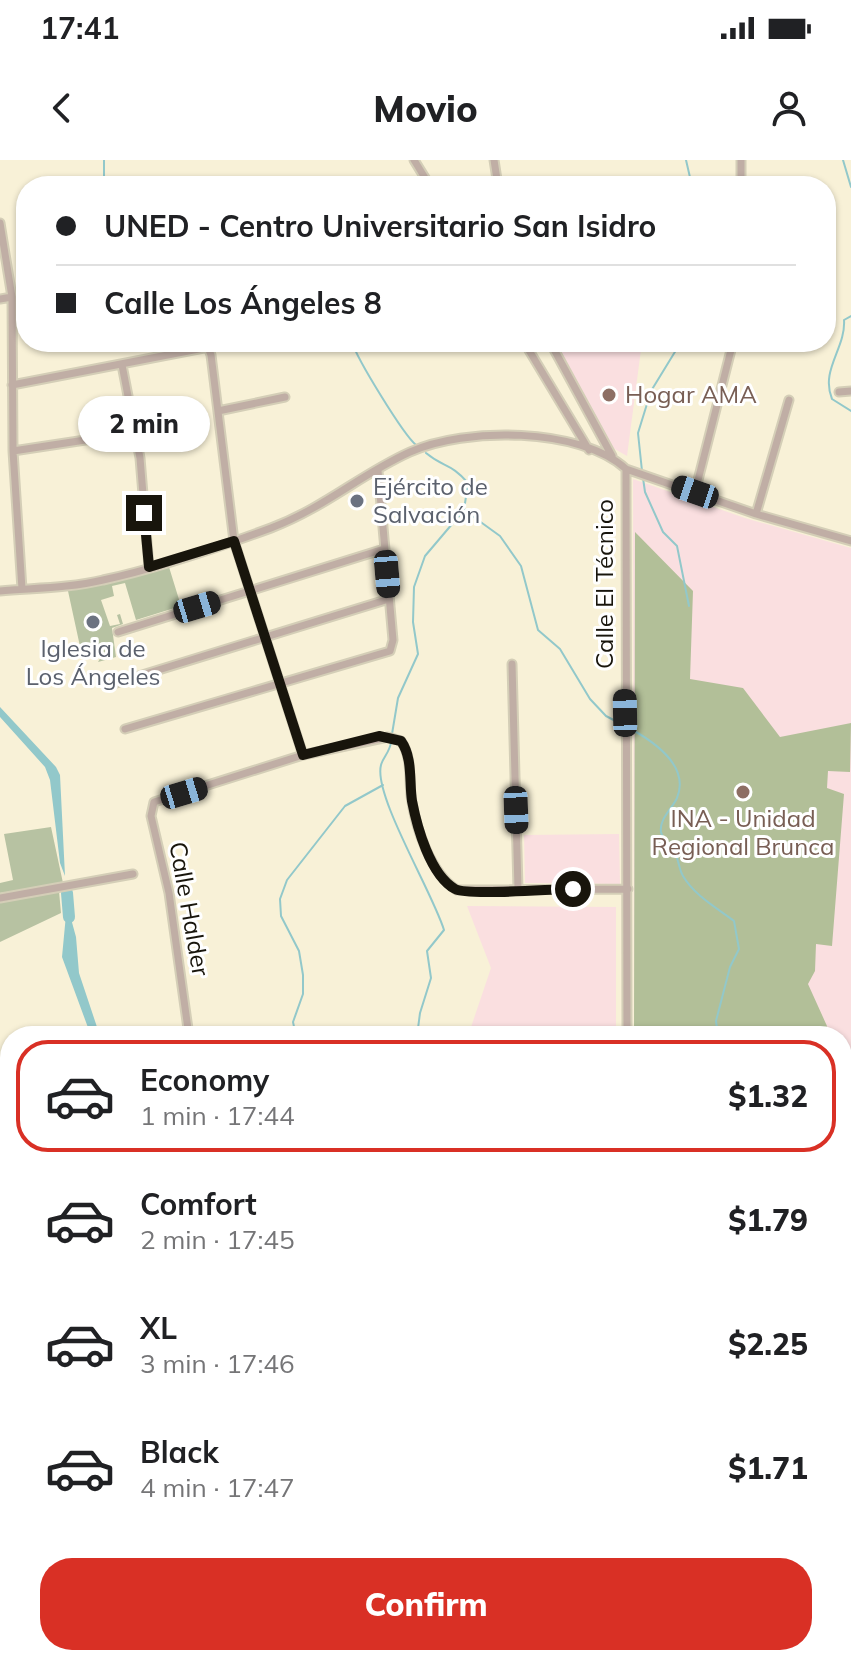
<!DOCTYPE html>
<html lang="en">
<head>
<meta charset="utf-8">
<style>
  :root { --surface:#fff; --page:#f2f2f2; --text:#202124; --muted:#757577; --line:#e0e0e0; --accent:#d93025 }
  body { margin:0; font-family:Mulish,sans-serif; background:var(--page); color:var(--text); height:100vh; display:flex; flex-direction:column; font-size:30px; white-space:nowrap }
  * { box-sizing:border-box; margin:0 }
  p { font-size:26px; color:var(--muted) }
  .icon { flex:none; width:44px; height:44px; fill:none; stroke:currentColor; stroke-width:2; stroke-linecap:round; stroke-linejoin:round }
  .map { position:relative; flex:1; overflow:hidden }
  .sheet { position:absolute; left:0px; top:866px; width:852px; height:640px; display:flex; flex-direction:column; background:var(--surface); border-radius:32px 32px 0 0; box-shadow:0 2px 6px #0004 }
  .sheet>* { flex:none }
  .top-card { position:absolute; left:16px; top:16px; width:820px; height:176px; border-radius:32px; box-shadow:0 2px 6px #0004; display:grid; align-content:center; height:176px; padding:0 40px; background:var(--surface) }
  .end { position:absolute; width:36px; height:36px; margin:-18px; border:10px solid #18150c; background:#fff; box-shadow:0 0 0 4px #fff }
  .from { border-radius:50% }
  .bubble { position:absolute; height:56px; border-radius:28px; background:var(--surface); box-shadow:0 2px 6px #0004; font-size:26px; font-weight:800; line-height:56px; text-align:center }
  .car { position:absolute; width:24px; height:48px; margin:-24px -12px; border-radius:10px; box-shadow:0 0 6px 2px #0007; background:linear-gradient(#222 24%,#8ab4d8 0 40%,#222 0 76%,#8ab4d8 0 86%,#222 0) }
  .top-card b { display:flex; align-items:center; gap:28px; height:76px; font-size:30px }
  .top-card b+b { border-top:2px solid var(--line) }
  .top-card i { width:20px; height:20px; background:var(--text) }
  ul { padding:14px 0 0; list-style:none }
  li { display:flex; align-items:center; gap:24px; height:112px; margin:0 16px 12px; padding:0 24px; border:4px solid transparent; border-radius:32px }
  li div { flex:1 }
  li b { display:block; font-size:30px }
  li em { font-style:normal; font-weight:800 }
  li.current { border-color:var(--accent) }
  li>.icon { width:72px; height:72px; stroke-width:1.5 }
  .button { display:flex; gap:16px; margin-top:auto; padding:16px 40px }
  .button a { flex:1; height:92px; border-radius:32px; background:var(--accent); color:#fff; font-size:32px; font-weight:800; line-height:92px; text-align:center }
  .status { display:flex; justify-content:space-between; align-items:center; height:56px; padding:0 40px; background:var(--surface); direction:ltr }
  .status svg { height:22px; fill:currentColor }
  header { display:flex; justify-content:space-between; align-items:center; height:104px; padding:0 40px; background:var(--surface); font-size:36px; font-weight:800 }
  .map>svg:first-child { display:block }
</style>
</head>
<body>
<div class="status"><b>17:41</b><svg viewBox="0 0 49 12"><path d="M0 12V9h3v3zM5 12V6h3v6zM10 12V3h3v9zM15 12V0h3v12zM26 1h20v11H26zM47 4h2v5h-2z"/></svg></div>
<header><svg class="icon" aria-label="back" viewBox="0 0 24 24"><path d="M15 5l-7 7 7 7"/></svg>Movio<svg class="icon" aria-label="person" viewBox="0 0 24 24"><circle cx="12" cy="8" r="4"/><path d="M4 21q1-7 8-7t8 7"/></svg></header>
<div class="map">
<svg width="851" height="1506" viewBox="0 0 851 1506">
  <rect width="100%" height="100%" fill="#f8f1d7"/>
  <path fill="#fadfe0" d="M554 182H642L627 296 613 288Z
    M633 319 745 358 851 388V1324L842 1321V876H634Z
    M619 674 620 724 525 723 524 675Z
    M467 746 616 747V876H468L491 808Z"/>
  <path fill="#b7c2a2" d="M169 407 181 446 136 460 125 423 112 426 114 436 101 440 110 466 120 464 117 455 120 454 123 464 112 468 116 497 98 502 101 497 99 488 81 491 68 431Z
    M51 667 63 723 0 733V723L13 720 4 674Z
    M59 731 61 753 0 782V742Z
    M341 1496H476L475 1506H344Z"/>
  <path fill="#b2bf98" d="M635 372 693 431 690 519 743 528 780 577 851 563 850 612 828 611 827 628 844 634 832 786 816 784 815 811 808 824 827 866 826 876H634Z
    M67 1496H176L182 1506H49Z
    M575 1496H658V1502L682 1505 584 1506Z"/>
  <path fill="#92c8ca" d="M0 547 56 607 60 615 65 716 60 703 50 620 45 607 0 557Z
    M67 744 76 777 79 813 100 876 90 873 62 797Z"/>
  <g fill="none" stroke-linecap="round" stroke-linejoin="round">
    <path stroke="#92c8ca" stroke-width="2" d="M686 0 692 26
      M843 0 851 27
      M104 26V0
      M851 156 844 160C846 188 820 210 832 239L851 251
      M352 182C357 199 403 274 416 285
      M642 311 638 273 651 231 681 182
      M643 318 645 332 663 372 677 386 689 446
      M464 350 500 376 521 406 538 470 560 489 590 539 606 556 623 565
      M629 568C653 581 690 606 677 638 672 649 659 659 661 672 663 682 673 689 677 698 679 704 680 711 683 716 694 735 717 748 734 761L739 789 730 807 716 861 718 876
      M392 574 398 538 418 494 413 462 414 427 425 396 464 350 468 323C451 303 444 308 426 293
      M391 582C390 592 383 597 381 605 373 635 433 733 444 770L427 791 431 818 420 853 417 876
      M296 876 293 862 303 834V815L299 791 281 756 280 739 287 720 345 646 383 625
      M415 1496 417 1506
      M614 1496 620 1506"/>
    <path stroke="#92c8ca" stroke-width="12" d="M67 733 69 757"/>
    <defs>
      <path id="minor" d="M414 0 430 26
        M494 0 498 26
        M741 0V26
        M0 63 12 137 13 291 22 429
        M0 139 12 137
        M206 182 211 195 234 381 303 595
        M524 182 589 290
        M550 182 612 296
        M122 205 140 298 149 407
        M12 225 209 187
        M839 232 851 231
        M218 251 285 237
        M13 291 105 277
        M626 309 627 876
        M695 332 733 182
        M756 354 789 240
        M0 431C34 428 70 428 103 420 159 408 217 388 271 368 324 348 361 314 410 292 465 267 580 267 626 309L756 354 851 381
        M118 472 384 389
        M512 504 518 729
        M113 524 389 439
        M125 569 390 491 393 480 378 311
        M0 738 133 714
        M189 876 169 733 151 656 154 642 303 595 388 577 401 581C412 597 409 617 411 636 415 666 430 713 457 730L628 729
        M0 968 5 961
        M0 1196 10 1212
        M0 1330 10 1322
        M842 1367 851 1371
        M685 1506 686 1496
        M805 1506V1496"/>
      <path id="tertiary" d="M516 1506 517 1496"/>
      <path id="trunk" d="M0 1027 10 1031
        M0 1038 10 1042
        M842 1345 851 1349
        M842 1356 851 1360"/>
    </defs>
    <use href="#minor" stroke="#d4ceb7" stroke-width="11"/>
    <use href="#tertiary" stroke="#d4ceb7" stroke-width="13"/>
    <use href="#trunk" stroke="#d4ceb7" stroke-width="16"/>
    <use href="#minor" stroke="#c0aea5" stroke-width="7"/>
    <use href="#tertiary" stroke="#c0aea5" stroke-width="9"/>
    <use href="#trunk" stroke="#8e6c5a" stroke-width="12"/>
  </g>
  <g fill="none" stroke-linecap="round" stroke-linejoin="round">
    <path stroke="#18150c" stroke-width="10" d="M144 353 149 407 234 381 303 595 379 576 401 581C413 598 409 621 412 641 417 667 430 715 455 729 468 736 552 729 573 729"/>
  </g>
  <g fill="#8d6e63" stroke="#fff" stroke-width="3">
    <circle cx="609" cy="235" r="8"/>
    <circle cx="743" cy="632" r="8"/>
  </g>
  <g fill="#6b7280" stroke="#fff" stroke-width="3">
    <circle cx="357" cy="341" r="8"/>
    <circle cx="93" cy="462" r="8"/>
  </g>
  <g text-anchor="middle" stroke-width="6" stroke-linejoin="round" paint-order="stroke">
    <g font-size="24" fill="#785e54" stroke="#fff" text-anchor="start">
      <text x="625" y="243">Hogar AMA</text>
      <text x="743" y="667" text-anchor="middle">INA - Unidad<tspan x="743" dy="28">Regional Brunca</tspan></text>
    </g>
    <g font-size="24" fill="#5b616d" stroke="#fff" text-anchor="start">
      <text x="373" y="335">Ejército de<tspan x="373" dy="28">Salvación</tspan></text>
      <text x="93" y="497" text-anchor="middle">Iglesia de<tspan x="93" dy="28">Los Ángeles</tspan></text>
    </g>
    <g font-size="24" fill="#18150c" stroke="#fff">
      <text transform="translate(605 424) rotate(-90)" y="8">Calle El Técnico</text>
      <text transform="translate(189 749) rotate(80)" y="8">Calle Halder</text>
    </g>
  </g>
</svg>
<i class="end from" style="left:573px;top:729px"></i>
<i class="end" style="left:144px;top:353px"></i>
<div class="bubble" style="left:78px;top:236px;width:132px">2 min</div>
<i class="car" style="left:695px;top:332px;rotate:289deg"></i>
<i class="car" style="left:387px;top:414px;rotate:175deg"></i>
<i class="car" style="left:197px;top:447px;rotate:73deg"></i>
<i class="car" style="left:625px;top:553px;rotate:359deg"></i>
<i class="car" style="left:184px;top:633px;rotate:73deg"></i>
<i class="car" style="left:516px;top:650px;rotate:178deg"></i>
<div class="top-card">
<b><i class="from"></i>UNED - Centro Universitario San Isidro</b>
<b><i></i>Calle Los Ángeles 8</b>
</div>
<section class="sheet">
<ul>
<li class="current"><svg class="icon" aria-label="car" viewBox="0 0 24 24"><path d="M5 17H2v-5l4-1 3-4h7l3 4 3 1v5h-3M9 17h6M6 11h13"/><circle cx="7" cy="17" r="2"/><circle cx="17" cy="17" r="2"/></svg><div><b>Economy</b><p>1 min · 17:44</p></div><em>$1.32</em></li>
<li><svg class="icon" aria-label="car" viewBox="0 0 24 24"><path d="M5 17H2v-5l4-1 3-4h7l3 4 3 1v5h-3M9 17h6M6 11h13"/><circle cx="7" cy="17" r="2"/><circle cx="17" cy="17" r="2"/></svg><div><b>Comfort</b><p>2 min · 17:45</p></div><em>$1.79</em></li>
<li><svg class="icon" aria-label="car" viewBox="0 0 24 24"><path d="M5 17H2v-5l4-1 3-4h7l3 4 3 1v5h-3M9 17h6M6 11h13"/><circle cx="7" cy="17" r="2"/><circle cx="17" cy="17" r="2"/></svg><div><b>XL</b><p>3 min · 17:46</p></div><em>$2.25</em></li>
<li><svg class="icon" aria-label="car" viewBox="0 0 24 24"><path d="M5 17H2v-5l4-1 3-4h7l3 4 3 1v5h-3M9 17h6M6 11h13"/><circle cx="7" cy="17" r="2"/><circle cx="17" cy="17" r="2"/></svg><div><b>Black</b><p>4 min · 17:47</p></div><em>$1.71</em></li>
</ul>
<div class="button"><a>Confirm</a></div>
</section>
</div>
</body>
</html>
